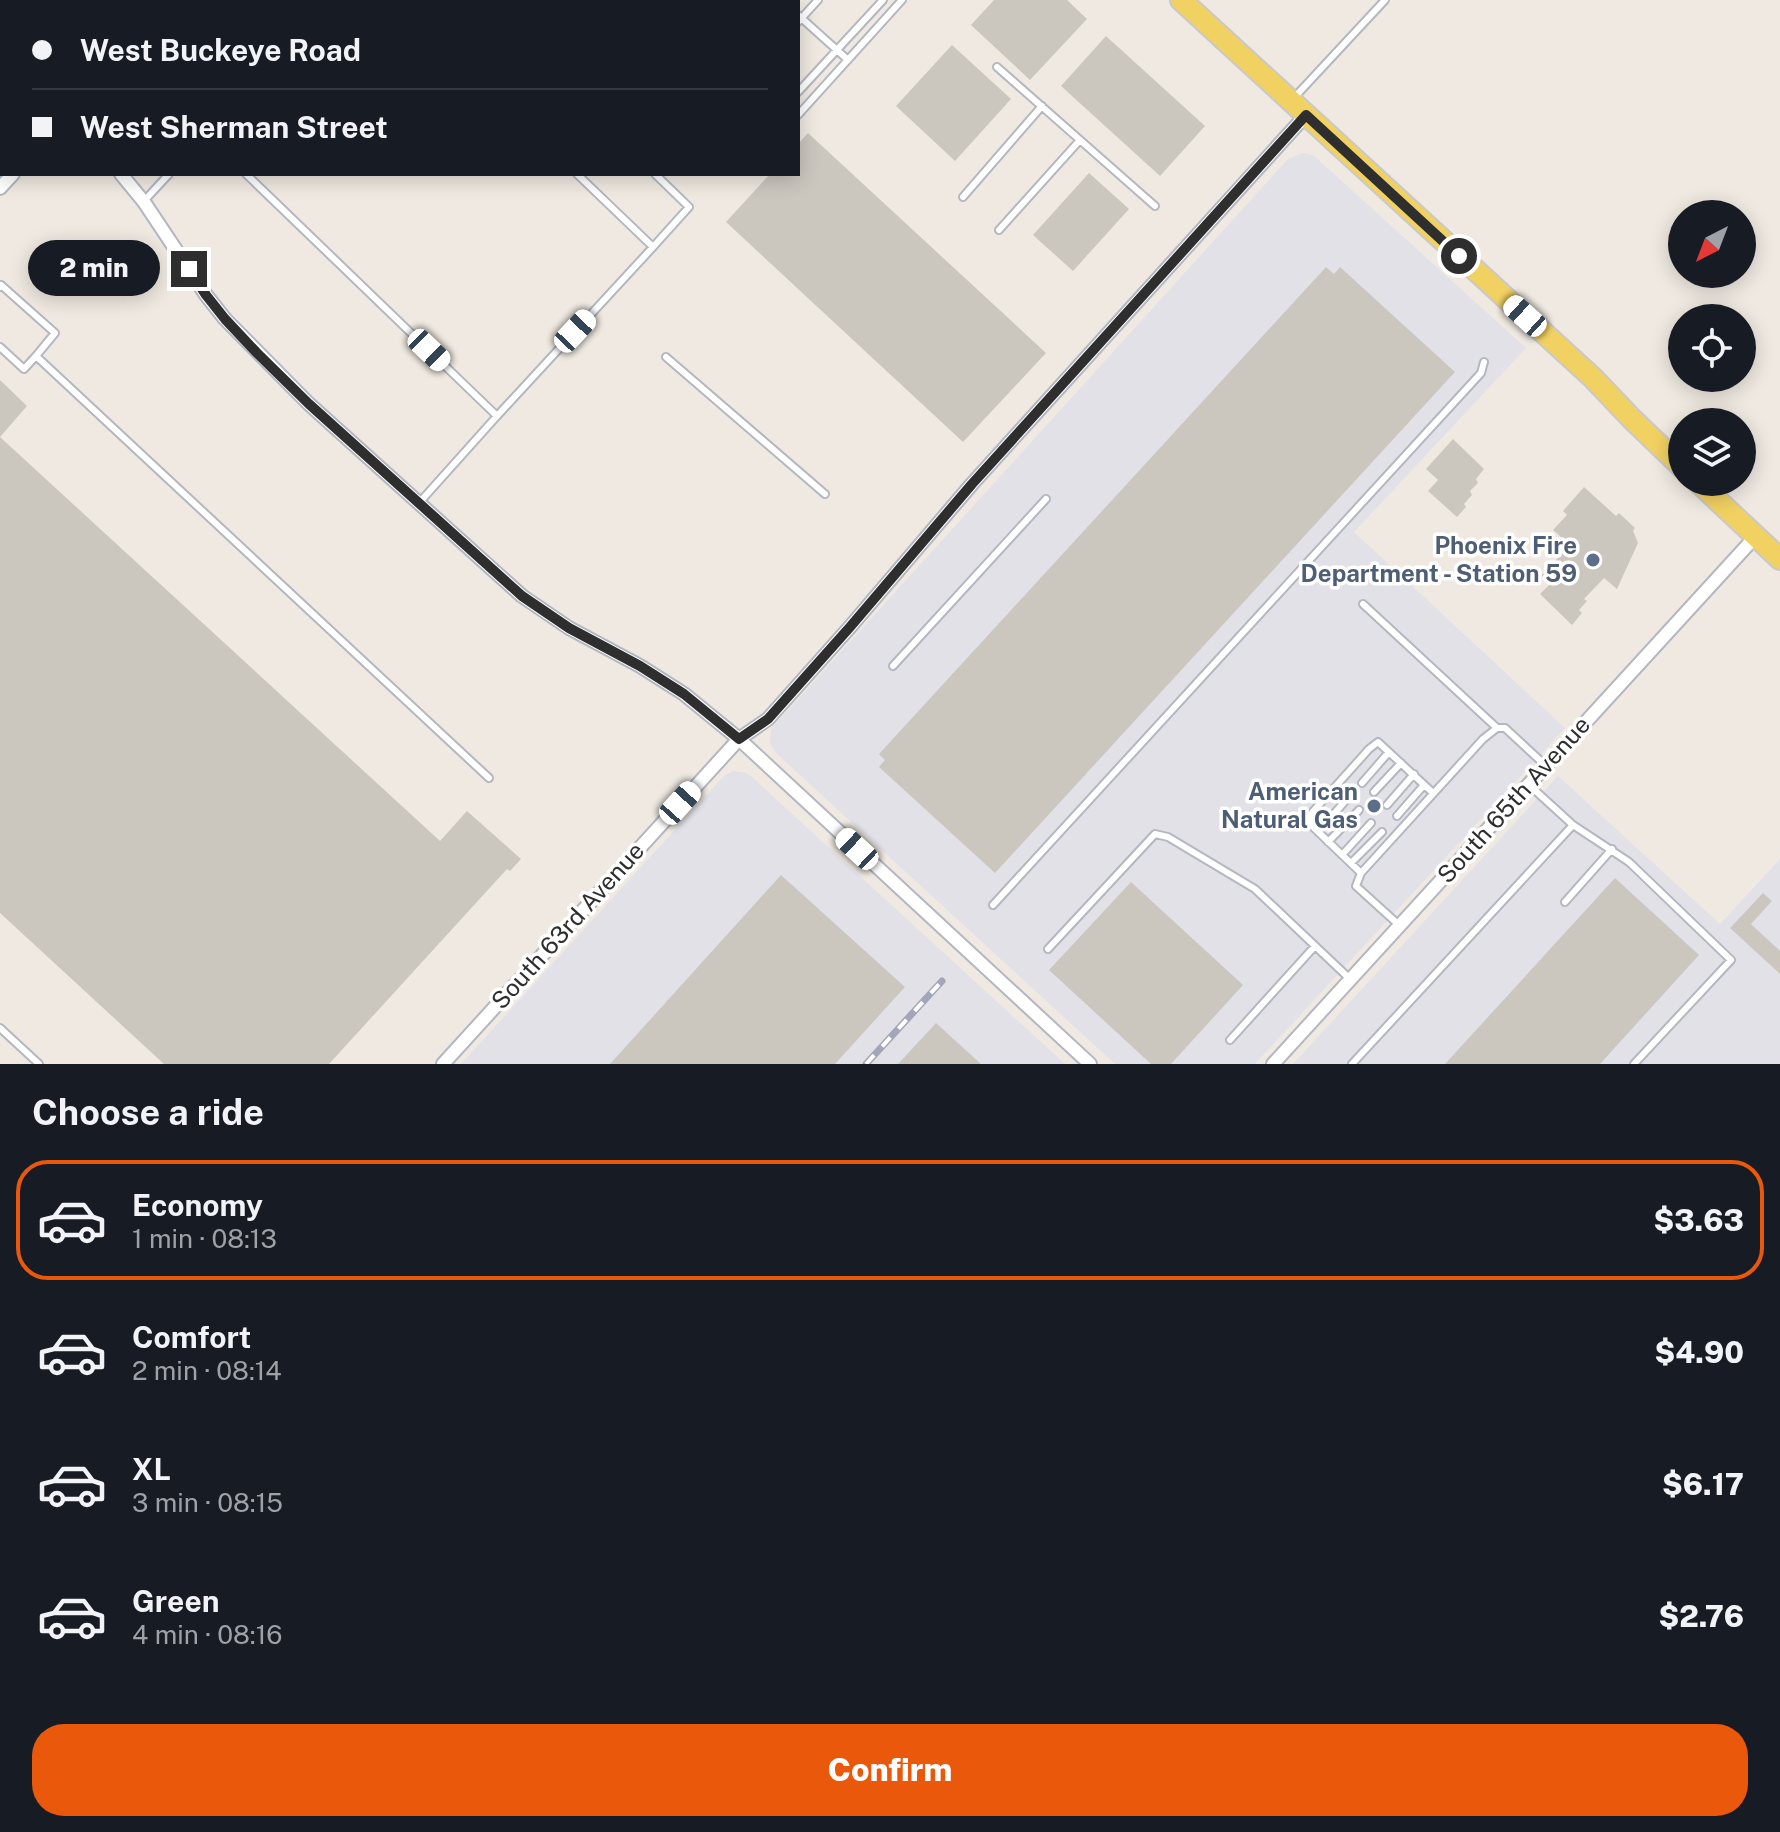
<!DOCTYPE html>
<html lang="en">
<head>
<meta charset="utf-8">
<style>
  :root { --surface:#171b24; --page:#20242c; --text:#f1f3f6; --muted:#9ea1a6; --line:#363941; --accent:#ea580c }
  body { margin:0; font-family:"Public Sans",sans-serif; background:var(--page); color:var(--text); height:100vh; display:flex; flex-direction:column; font-size:30px; white-space:nowrap }
  * { box-sizing:border-box; margin:0 }
  p { font-size:26px; color:var(--muted) }
  .icon { flex:none; width:44px; height:44px; fill:none; stroke:currentColor; stroke-width:2; stroke-linecap:round; stroke-linejoin:round }
  .map { position:relative; height:1064px; overflow:hidden }
  .drawer { display:flex; flex-direction:column; background:var(--surface); flex:1 }
  .drawer>* { flex:none }
  .hud { position:absolute; left:0px; top:0px; width:800px; height:176px; box-shadow:0 4px 20px #0003; display:grid; align-content:center; height:176px; padding:0 32px; background:var(--surface) }
  .needle { width:52px; rotate:222deg }
  .fabs { position:absolute; left:1668px; top:200px; display:grid; gap:16px }
  .fabs a { display:grid; place-items:center; width:88px; height:88px; border-radius:50%; background:var(--surface); box-shadow:0 4px 20px #0003; font-size:40px }
  .end { position:absolute; width:36px; height:36px; margin:-18px; border:10px solid #2e2e2e; background:#fff; box-shadow:0 0 0 4px #fff }
  .from { border-radius:50% }
  .bubble { position:absolute; height:56px; border-radius:28px; background:var(--surface); box-shadow:0 4px 20px #0003; font-size:26px; font-weight:800; line-height:56px; text-align:center }
  .car { position:absolute; width:24px; height:48px; margin:-24px -12px; border-radius:10px; box-shadow:0 0 6px 2px #0007; background:linear-gradient(#fff 24%,#345 0 40%,#fff 0 76%,#345 0 86%,#fff 0) }
  .hud b { display:flex; align-items:center; gap:28px; height:76px; font-size:30px }
  .hud b+b { border-top:2px solid var(--line) }
  .hud i { width:20px; height:20px; background:var(--text) }
  ul { padding:0; list-style:none }
  li { display:flex; align-items:center; gap:24px; height:120px; margin:0 16px 12px; padding:0 16px; border:4px solid transparent; border-radius:32px }
  li div { flex:1 }
  li b { display:block; font-size:30px }
  li em { font-style:normal; font-weight:800 }
  li.active { border-color:var(--accent) }
  li>.icon { width:72px; height:72px; stroke-width:1.5 }
  h2 { padding:0 32px; font-size:36px; line-height:96px }
  .action { display:flex; gap:16px; margin-top:auto; padding:16px 32px }
  .action a { flex:1; height:92px; border-radius:32px; background:var(--accent); color:#fff; font-size:32px; font-weight:800; line-height:92px; text-align:center }
  .map>svg:first-child { display:block }
</style>
</head>
<body>
<div class="map">
<svg width="1780" height="1064" viewBox="0 0 1780 1064">
  <rect width="100%" height="100%" fill="#efe9e1"/>
  <path fill="#e3e1e8" d="M1303 153 1313 155 1526 348 1354 532 1565 728 1255 1064H1115L776 753 770 743 771 729 1288 159Z
    M733 771 746 773 752 777 1065 1064H461L724 776Z
    M1558 776 1720 924 1780 859V1064H1293Z"/>
  <path fill="#cbc7bf" d="M994 0H1067L1087 19 1030 80 971 25Z
    M1106 36 1205 126 1160 176 1061 86Z
    M952 45 1011 99 955 161 896 106Z
    M808 133 1046 353 963 442 726 222 770 174H798V144Z
    M1089 173 1129 209 1073 271 1033 235Z
    M1326 267 1334 274 1340 267 1455 372 995 873 879 767 885 760 879 754Z
    M0 380 27 406 0 437 440 841 467 811 521 859 510 871 507 869 329 1064H164L0 913Z
    M1453 439 1484 469 1476 479 1478 483 1470 491 1472 495 1464 504 1466 507 1457 517 1428 491 1438 480 1426 469Z
    M1584 487 1616 516 1619 513 1635 528 1633 531 1638 543 1617 589 1604 578 1584 599 1587 601 1579 610 1582 613 1572 625 1540 594 1550 584 1541 576 1570 545 1553 530 1567 515 1563 511Z
    M781 875 905 987 835 1064H610Z
    M1615 878 1699 955 1600 1064H1445Z
    M1131 882 1243 985 1171 1064H1151L1049 970Z
    M1763 893 1772 901 1751 924 1780 951V974L1730 928Z
    M936 1023 981 1064H898Z"/>
  <g fill="none" stroke-linecap="round" stroke-linejoin="round">
    <defs>
      <path id="lane" d="M395 0 397 2
        M473 0 476 2
        M782 0 784 2
        M231 2 233 0
        M798 15 848 60
        M798 22 818 0
        M997 67 1155 206
        M798 92 883 0
        M1292 100 1385 0
        M798 115 902 0
        M246 174 497 416 419 503
        M963 197 1042 106
        M144 201 169 174
        M999 230 1080 140
        M653 247 689 207 655 174
        M0 287 1 285 55 333 36 356
        M0 347 24 369 36 356 489 778
        M666 357 825 494
        M497 416 653 247 577 174
        M1363 604 1497 728
        M893 666 1046 499
        M1362 783 1389 752
        M1374 792 1401 763
        M1387 805 1414 774
        M1397 816 1424 785
        M1573 825 1629 862 1731 960 1634 1064
        M1318 832 1347 799
        M1328 842 1359 810
        M1342 855 1371 823
        M1351 863 1382 832
        M1361 873 1311 825 1309 816 1369 749 1378 742 1433 793
        M1565 902 1612 849
        M993 905 1481 373 1484 362
        M1399 925 1356 886 1361 873 1483 739 1497 728H1505L1545 765
        M1048 949 1155 834 1168 837 1255 889 1350 979
        M0 1028 39 1064
        M1230 1040 1315 946
        M1352 1064 1573 825 1528 784"/>
      <path id="street" d="M0 59 2 61
        M121 174 144 202 206 295 225 319 309 404 522 596 569 628 640 666 684 694 739 739 1090 1064
        M0 188 13 174
        M443 1064 739 739 768 719 850 627 972 484 1306 115
        M1273 1064 1755 537"/>
      <path id="primary" d="M1181 0 1593 378 1632 419 1682 467
        M1698 482 1780 559"/>
    </defs>
    <use href="#lane" stroke="#b4b7c1" stroke-width="10"/>
    <use href="#street" stroke="#b4b7c1" stroke-width="16"/>
    <use href="#primary" stroke="#c9c9c9" stroke-width="24"/>
    <use href="#lane" stroke="#fff" stroke-width="6"/>
    <use href="#street" stroke="#fff" stroke-width="12"/>
    <use href="#primary" stroke="#f2d163" stroke-width="20"/>
    <defs>
      <path id="rail" d="M866 1064 942 981"/>
    </defs>
    <use href="#rail" stroke="#a3a6b8" stroke-width="7"/>
    <use href="#rail" stroke="#fff" stroke-width="4" stroke-dasharray="12" stroke-linecap="butt"/>
  </g>
  <g fill="none" stroke-linecap="round" stroke-linejoin="round">
    <path stroke="#2e2e2e" stroke-width="10" d="M189 269 206 295 225 319 257 353 309 404 522 596 569 628 640 666 684 694 739 739 768 719 850 627 972 484 1306 115 1459 256"/>
  </g>
  <g fill="#5c6f8a" stroke="#fff" stroke-width="3">
    <circle cx="1593" cy="560" r="8"/>
    <circle cx="1374" cy="806" r="8"/>
  </g>
  <g text-anchor="middle" stroke-width="7" stroke-linejoin="round" paint-order="stroke">
    <g font-size="24" font-weight="bold" fill="#4e5e75" stroke="#fff" text-anchor="end">
      <text x="1577" y="554">Phoenix Fire<tspan x="1577" dy="28">Department - Station 59</tspan></text>
      <text x="1358" y="800">American<tspan x="1358" dy="28">Natural Gas</tspan></text>
    </g>
    <g font-size="24" fill="#2e2e2e" stroke="#fff">
      <text transform="translate(1514 800) rotate(-48)" y="8">South 65th Avenue</text>
      <text transform="translate(568 926) rotate(-48)" y="8">South 63rd Avenue</text>
    </g>
  </g>
</svg>
<div class="fabs">
<a><svg class="needle" viewBox="-14 -14 28 28"><path d="M0-13l5 13h-10z" fill="#e53935"/><path d="M0 13l5-13h-10z" fill="#9ea1a6"/></svg></a>
<a><svg class="icon" aria-label="locate" viewBox="0 0 24 24"><circle cx="12" cy="12" r="6"/><path d="M12 2v4M12 18v4M2 12h4M18 12h4"/></svg></a>
<a><svg class="icon" aria-label="layers" viewBox="0 0 24 24"><path d="M12 4l9 5-9 5-9-5zM3 14l9 5 9-5"/></svg></a>
</div>
<i class="end from" style="left:1459px;top:256px"></i>
<i class="end" style="left:189px;top:269px"></i>
<div class="bubble" style="left:28px;top:240px;width:132px">2 min</div>
<i class="car" style="left:1525px;top:316px;rotate:312deg"></i>
<i class="car" style="left:575px;top:331px;rotate:43deg"></i>
<i class="car" style="left:429px;top:350px;rotate:134deg"></i>
<i class="car" style="left:680px;top:803px;rotate:42deg"></i>
<i class="car" style="left:857px;top:849px;rotate:313deg"></i>
<div class="hud">
<b><i class="from"></i>West Buckeye Road</b>
<b><i></i>West Sherman Street</b>
</div>
</div>
<section class="drawer">
<h2>Choose a ride</h2>
<ul>
<li class="active"><svg class="icon" aria-label="car" viewBox="0 0 24 24"><path d="M5 17H2v-5l4-1 3-4h7l3 4 3 1v5h-3M9 17h6M6 11h13"/><circle cx="7" cy="17" r="2"/><circle cx="17" cy="17" r="2"/></svg><div><b>Economy</b><p>1 min · 08:13</p></div><em>$3.63</em></li>
<li><svg class="icon" aria-label="car" viewBox="0 0 24 24"><path d="M5 17H2v-5l4-1 3-4h7l3 4 3 1v5h-3M9 17h6M6 11h13"/><circle cx="7" cy="17" r="2"/><circle cx="17" cy="17" r="2"/></svg><div><b>Comfort</b><p>2 min · 08:14</p></div><em>$4.90</em></li>
<li><svg class="icon" aria-label="car" viewBox="0 0 24 24"><path d="M5 17H2v-5l4-1 3-4h7l3 4 3 1v5h-3M9 17h6M6 11h13"/><circle cx="7" cy="17" r="2"/><circle cx="17" cy="17" r="2"/></svg><div><b>XL</b><p>3 min · 08:15</p></div><em>$6.17</em></li>
<li><svg class="icon" aria-label="car" viewBox="0 0 24 24"><path d="M5 17H2v-5l4-1 3-4h7l3 4 3 1v5h-3M9 17h6M6 11h13"/><circle cx="7" cy="17" r="2"/><circle cx="17" cy="17" r="2"/></svg><div><b>Green</b><p>4 min · 08:16</p></div><em>$2.76</em></li>
</ul>
<div class="action"><a>Confirm</a></div>
</section>
</body>
</html>
